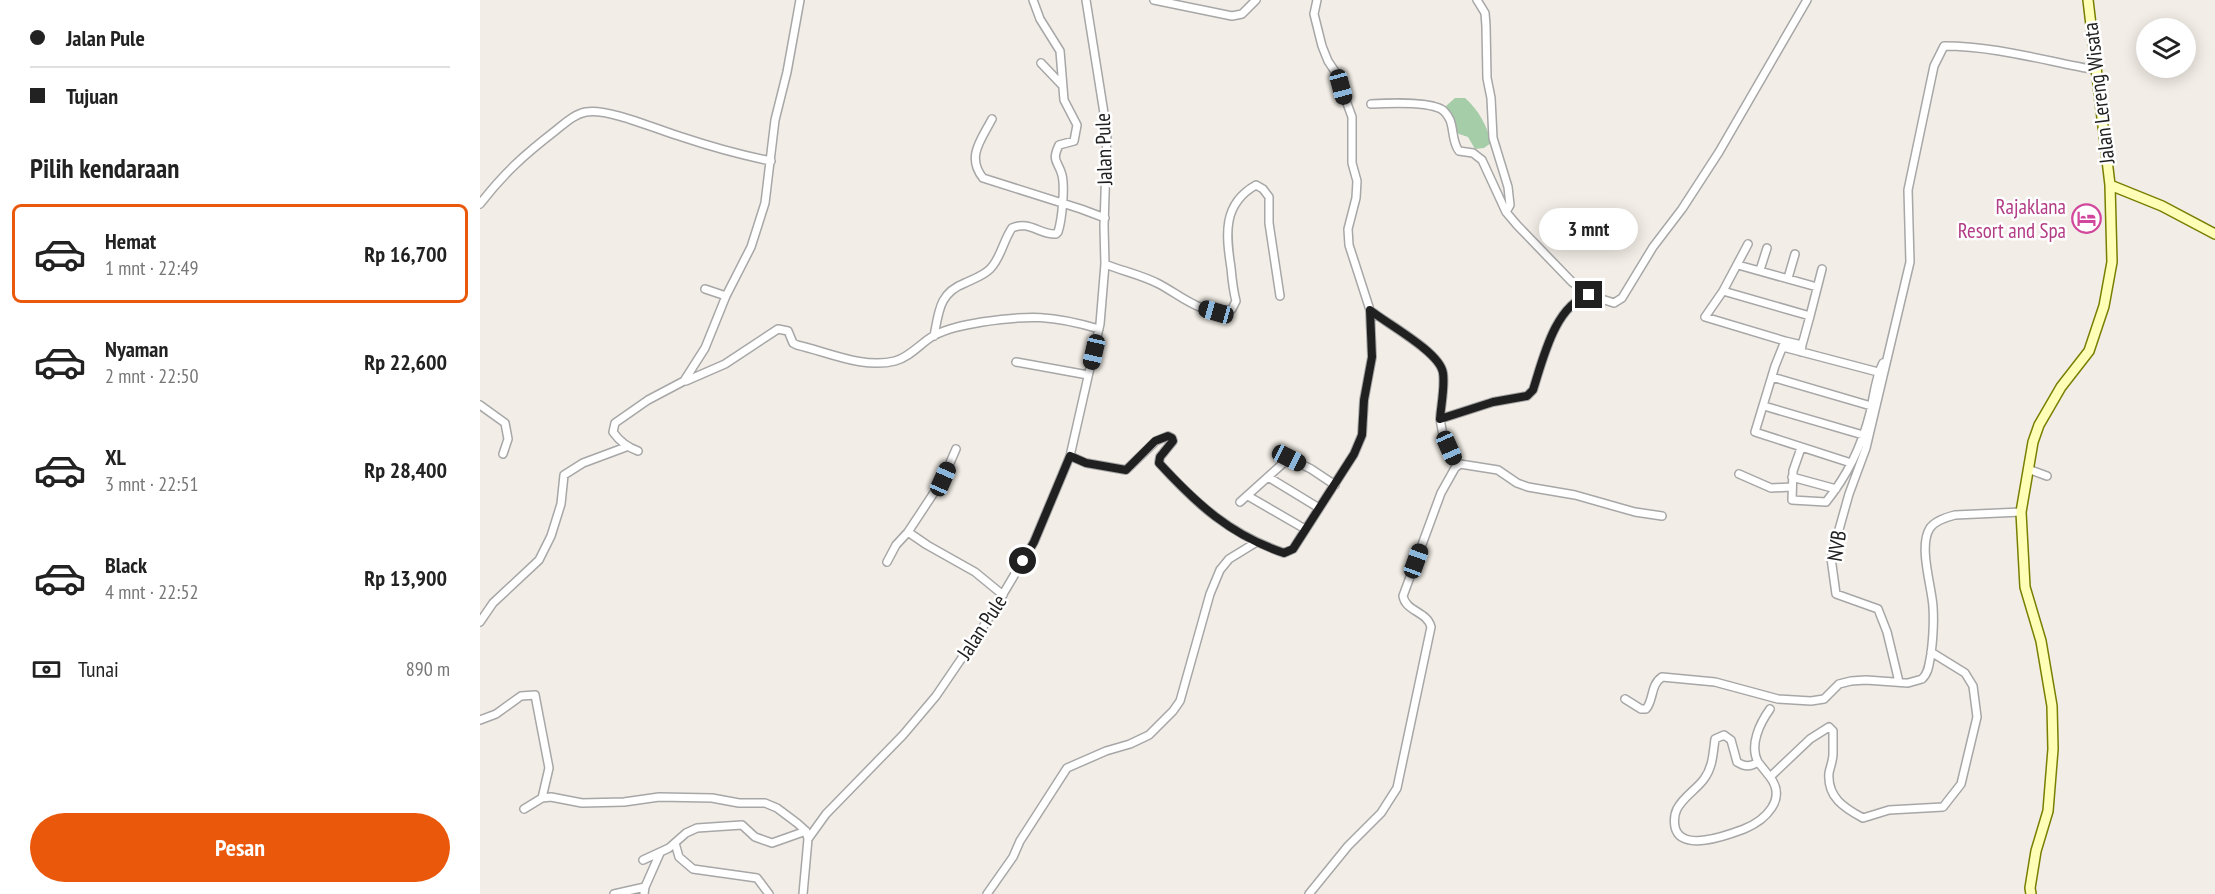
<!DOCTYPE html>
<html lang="id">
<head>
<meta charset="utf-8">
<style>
  :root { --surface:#fff; --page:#f2f2f2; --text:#222; --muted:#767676; --line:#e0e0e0; --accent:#ea580c }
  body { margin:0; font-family:"PT Sans Narrow",sans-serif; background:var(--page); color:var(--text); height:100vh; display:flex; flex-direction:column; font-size:22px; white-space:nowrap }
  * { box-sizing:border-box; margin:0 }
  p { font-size:20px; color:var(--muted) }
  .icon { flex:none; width:33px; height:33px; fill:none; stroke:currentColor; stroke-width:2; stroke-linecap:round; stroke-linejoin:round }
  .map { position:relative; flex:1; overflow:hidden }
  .panel { display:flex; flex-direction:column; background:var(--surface); width:480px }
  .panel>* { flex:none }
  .banner { display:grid; align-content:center; height:132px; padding:0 30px; background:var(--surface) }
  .controls { position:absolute; left:1656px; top:18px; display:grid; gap:12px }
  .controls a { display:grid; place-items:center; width:60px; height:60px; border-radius:50%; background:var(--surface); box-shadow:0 3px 15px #0003; font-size:30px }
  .end { position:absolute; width:27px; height:27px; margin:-14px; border:8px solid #202020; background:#fff; box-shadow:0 0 0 3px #fff }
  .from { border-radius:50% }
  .bubble { position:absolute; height:42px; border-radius:21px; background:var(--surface); box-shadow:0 3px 15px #0003; font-size:20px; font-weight:600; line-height:42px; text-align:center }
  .car { position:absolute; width:18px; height:36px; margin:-18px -9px; border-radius:8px; box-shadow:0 0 4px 2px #0007; background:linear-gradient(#222 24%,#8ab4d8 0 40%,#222 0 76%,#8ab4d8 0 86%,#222 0) }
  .banner b { display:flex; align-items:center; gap:21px; height:57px; font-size:22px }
  .banner b+b { border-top:2px solid var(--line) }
  .banner i { width:15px; height:15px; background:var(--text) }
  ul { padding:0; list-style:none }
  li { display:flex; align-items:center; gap:18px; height:99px; margin:0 12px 9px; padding:0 18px; border:3px solid transparent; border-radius:9px }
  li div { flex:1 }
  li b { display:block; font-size:22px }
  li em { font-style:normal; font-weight:600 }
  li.on { border-color:var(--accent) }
  li>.icon { width:54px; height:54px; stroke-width:1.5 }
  h2 { padding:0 30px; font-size:27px; line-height:72px }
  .pay { display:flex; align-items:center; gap:15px; height:66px; padding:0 30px; font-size:22px }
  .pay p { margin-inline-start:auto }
  .primary-button { display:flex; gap:12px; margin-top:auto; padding:12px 30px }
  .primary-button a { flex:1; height:69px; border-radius:36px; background:var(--accent); color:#fff; font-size:24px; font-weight:600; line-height:69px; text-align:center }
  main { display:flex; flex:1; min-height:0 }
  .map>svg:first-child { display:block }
</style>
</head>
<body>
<main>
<section class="panel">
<div class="banner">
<b><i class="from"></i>Jalan Pule</b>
<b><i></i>Tujuan</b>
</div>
<h2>Pilih kendaraan</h2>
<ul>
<li class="on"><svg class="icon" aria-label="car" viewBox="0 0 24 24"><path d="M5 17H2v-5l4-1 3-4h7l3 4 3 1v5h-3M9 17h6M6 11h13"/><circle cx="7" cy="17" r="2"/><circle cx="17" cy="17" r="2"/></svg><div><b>Hemat</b><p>1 mnt · 22:49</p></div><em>Rp 16,700</em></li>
<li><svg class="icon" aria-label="car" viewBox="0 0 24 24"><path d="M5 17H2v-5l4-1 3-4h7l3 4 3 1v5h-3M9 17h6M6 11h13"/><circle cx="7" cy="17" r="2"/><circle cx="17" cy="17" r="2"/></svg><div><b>Nyaman</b><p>2 mnt · 22:50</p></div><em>Rp 22,600</em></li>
<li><svg class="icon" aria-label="car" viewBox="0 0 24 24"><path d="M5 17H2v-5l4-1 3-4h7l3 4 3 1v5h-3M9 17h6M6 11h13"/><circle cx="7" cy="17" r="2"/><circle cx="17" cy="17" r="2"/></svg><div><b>XL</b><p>3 mnt · 22:51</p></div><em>Rp 28,400</em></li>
<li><svg class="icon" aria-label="car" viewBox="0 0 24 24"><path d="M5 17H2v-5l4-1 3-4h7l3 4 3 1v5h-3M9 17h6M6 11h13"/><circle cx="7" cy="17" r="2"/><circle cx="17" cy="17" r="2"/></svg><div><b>Black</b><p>4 mnt · 22:52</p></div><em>Rp 13,900</em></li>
</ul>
<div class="pay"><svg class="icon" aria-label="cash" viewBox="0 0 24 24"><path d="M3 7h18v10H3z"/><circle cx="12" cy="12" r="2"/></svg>Tunai<p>890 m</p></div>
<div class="primary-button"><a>Pesan</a></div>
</section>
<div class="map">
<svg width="1735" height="894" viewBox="0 0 1735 894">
  <rect width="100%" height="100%" fill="#f2ede6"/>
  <path fill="#a5cda8" d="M975 98H985C998 109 1008 127 1011 143L1004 148 995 149 988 137 979 134 970 127 966 106Z"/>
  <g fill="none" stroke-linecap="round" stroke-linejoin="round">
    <defs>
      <path id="street" d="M674 0 752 16 762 14 776 0
        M997 0 1005 13 1006 26 1007 78 1011 98 1013 138 1028 187 1030 205 1026 212
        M561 63 581 84
        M891 104C909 103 946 101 961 109 965 111 968 116 970 120 974 130 972 142 979 151L993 153 1002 160 1026 212 1037 225 1092 282 1109 295 1134 303 1142 298 1173 247 1202 209 1239 152 1327 0
        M512 119C501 140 486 157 503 178L601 209 625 218
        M0 204C24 173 44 155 75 131 84 124 94 114 106 112 129 108 178 130 202 137 232 147 261 155 291 161
        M1268 244 1243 291 1225 317 1305 341
        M625 264C642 271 662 275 679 284 702 296 724 318 752 309L756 301C753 290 752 279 751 268 746 235 742 204 776 185L783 189 789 197V223L800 296
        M1258 265 1337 287
        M1280 270 1287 248
        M1308 278 1315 254
        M225 289 246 296
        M1243 291 1330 316 1322 345
        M890 310C907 324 960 352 963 373 965 387 961 405 960 419
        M1330 316 1342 269
        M454 336C459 311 459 293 485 283 493 279 503 276 510 269 521 258 523 241 532 228 549 220 560 235 576 234L578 232C582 220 585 188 582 175 578 160 571 162 579 145L594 141 597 125 584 100 580 51 560 19 553 0
        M1303 347 1398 372
        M1321 352 1322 345 1305 341 1295 366 1275 432 1371 463
        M536 362 608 375
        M1292 377 1391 406
        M206 381 245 364 298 329 308 331 313 343 317 345C348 352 383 369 415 361 430 357 441 343 453 336 468 328 485 325 502 322 549 315 572 315 619 329
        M0 405 25 423 28 439 23 454
        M1284 406 1383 435
        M1321 448 1313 471 1312 500 1346 502C1367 476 1382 445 1390 413 1394 396 1395 378 1403 363
        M476 449 463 479 428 532 447 545 495 572 523 595
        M158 451C147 447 140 442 133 432L135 423 168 400 204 381 225 348 246 296 271 247 285 203 295 120 307 72 320 0
        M590 456 606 463 646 470 676 441 688 436 692 438 693 441 680 457 679 463C717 505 750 534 804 553L813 549 874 454 882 435 884 400 892 357 890 310 869 245 868 229 876 198 877 181 872 163V117L856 73 848 61 842 46 834 14 837 0
        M977 465 963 435 960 419 1013 402 1047 396 1053 390C1063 359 1075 305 1109 295
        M1548 469 1567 476
        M1259 474 1291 488 1311 487
        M788 477 839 508
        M1312 477 1356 489
        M768 496 825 529
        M760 502 809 458 831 469 855 485
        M407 562 416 545 428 532
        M0 622 13 603 59 560 71 536 81 504 84 475 103 463 146 447
        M1419 682 1407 632 1398 609 1356 594 1351 558 1369 494 1386 448 1430 262 1428 190 1454 66 1464 46C1516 46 1565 61 1616 70
        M1145 699 1161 709H1166C1174 700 1170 685 1182 677L1235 682 1298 699 1331 701 1344 699 1359 684 1371 681 1386 680 1428 683 1442 679C1449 673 1449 663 1451 654 1453 638 1454 622 1453 607 1452 587 1438 546 1450 528 1455 521 1467 517 1475 515L1541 512
        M0 720 16 714 41 696 55 695 69 768 62 798
        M1278 762C1269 745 1280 723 1290 709
        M1290 777 1278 762C1270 767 1265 767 1257 762L1251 740 1244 735 1235 739C1233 753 1233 767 1224 779 1216 790 1204 796 1197 809 1194 815 1194 821 1195 827 1201 853 1248 835 1264 829 1286 820 1307 799 1290 777L1330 739 1349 727 1353 731C1353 739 1353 747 1353 754 1353 761 1350 767 1349 773 1347 797 1364 808 1383 818L1409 810 1463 807 1481 784 1497 717 1493 686 1485 673 1451 652
        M44 809 62 798 71 797 102 803 144 802 179 797 232 798 259 803H285L297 808 317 823 326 831 328 839
        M195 843 199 857 213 869 277 878 289 894
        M163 860 189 848 206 833 217 828 262 825 275 837 292 843 326 831
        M134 894 165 887
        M164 894 165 887 180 853
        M323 894 328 839 346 814 423 735 456 696 507 621 554 542 590 456 620 324 625 264 624 226 627 132 606 0
        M507 894 533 857 540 841 587 768 626 751 650 744 669 735 693 711 700 701 730 594 740 570 749 559 775 543
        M829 894 868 846 901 813 917 788 951 627C947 611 926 612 923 596L961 493 975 468 980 464 1018 470 1037 483 1048 487 1095 495 1155 512 1182 516"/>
      <path id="secondary" d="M1630 185 1682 206 1735 234
        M1551 894 1550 888 1556 851 1568 811 1573 749 1572 706 1561 641 1545 587 1541 512 1553 442 1559 425 1581 387 1609 351 1624 306 1632 262 1630 185 1608 0"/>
    </defs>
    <use href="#street" stroke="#a7a7a7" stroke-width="10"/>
    <use href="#secondary" stroke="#797f00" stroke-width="12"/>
    <use href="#street" stroke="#fff" stroke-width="7"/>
    <use href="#secondary" stroke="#fffeb7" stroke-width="9"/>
  </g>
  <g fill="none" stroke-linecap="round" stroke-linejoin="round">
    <path stroke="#202020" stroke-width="8" d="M543 561 554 542 590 456 606 463 646 470 675 441 688 436 692 438 693 441 680 457 679 463C717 504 750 535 804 553L813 549 874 454 882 435 884 400 892 357 890 310C907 324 960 352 963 373 965 387 961 405 960 419L1013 402 1047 396 1053 390C1063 359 1075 305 1109 295"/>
  </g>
  <defs>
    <symbol id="hotel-ring" viewBox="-11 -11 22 22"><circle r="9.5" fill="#fff" stroke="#d1479c" stroke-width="1.5"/><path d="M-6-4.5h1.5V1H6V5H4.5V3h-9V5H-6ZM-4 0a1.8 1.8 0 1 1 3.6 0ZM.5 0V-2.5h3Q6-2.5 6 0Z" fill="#d1479c"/></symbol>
  </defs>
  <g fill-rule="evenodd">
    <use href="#hotel-ring" x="1590" y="202" width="33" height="33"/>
  </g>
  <g text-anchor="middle" stroke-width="5" stroke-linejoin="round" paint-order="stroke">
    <g font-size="21" fill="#202020" stroke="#fff">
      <text transform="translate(1619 93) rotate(-97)" y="7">Jalan Lereng Wisata</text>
      <text transform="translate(624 149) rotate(-92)" y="7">Jalan Pule</text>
      <text transform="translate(1357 546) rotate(-81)" y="7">NVB</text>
      <text transform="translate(502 627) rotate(-57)" y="7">Jalan Pule</text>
    </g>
    <g font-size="21" fill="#b23c85" stroke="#fff" text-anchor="end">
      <text x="1586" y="214">Rajaklana<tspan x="1586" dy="24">Resort and Spa</tspan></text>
    </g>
  </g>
</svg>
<div class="controls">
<a><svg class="icon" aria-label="layers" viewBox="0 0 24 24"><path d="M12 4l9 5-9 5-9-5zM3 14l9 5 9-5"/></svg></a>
</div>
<i class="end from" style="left:543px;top:561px"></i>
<i class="end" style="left:1109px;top:295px"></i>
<div class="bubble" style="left:1059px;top:208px;width:99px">3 mnt</div>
<i class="car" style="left:861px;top:87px;rotate:165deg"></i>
<i class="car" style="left:736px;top:312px;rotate:286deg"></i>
<i class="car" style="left:614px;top:352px;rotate:193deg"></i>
<i class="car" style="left:969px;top:448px;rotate:156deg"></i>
<i class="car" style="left:809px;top:458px;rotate:117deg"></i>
<i class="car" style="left:463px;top:479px;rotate:24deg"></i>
<i class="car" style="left:936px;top:561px;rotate:20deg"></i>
</div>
</main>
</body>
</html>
